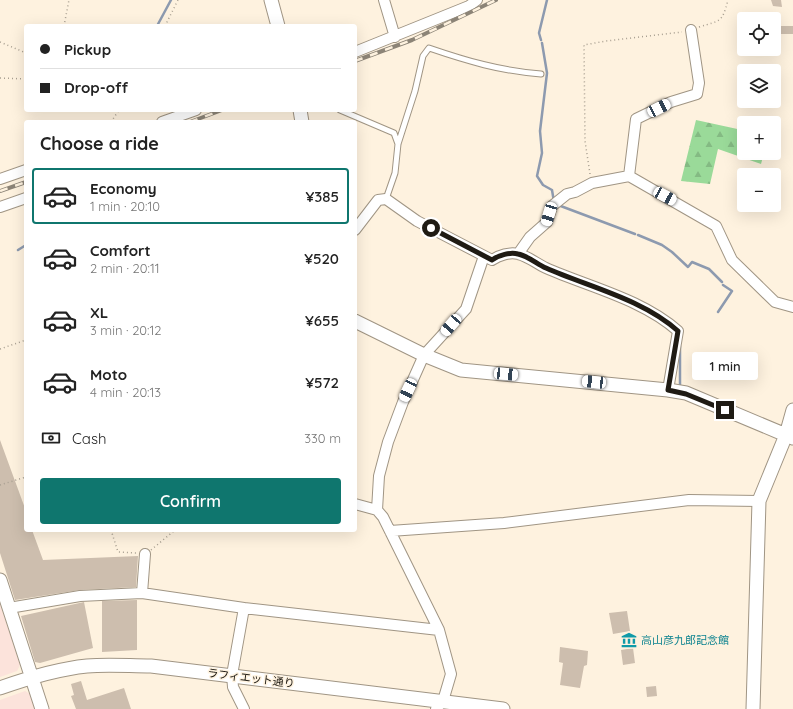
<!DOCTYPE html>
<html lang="en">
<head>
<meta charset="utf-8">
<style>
  :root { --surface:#fff; --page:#f6f6f6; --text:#222; --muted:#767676; --line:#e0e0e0; --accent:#0f766e }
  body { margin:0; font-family:Quicksand,"Noto Sans JP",sans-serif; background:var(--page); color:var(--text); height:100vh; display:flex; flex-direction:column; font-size:15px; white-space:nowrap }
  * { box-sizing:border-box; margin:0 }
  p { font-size:13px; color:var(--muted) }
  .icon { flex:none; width:22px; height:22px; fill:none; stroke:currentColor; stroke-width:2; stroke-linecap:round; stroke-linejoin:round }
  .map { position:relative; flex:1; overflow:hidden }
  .details { position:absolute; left:24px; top:120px; width:333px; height:412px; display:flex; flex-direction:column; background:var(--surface); border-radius:4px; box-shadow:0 4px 16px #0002 }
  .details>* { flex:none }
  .hud { position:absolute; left:24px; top:24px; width:333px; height:88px; border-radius:4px; box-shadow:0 4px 16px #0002; display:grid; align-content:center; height:88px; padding:0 16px; background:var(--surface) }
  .controls { position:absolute; left:737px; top:12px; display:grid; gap:8px }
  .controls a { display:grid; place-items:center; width:44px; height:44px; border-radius:4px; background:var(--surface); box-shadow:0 4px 16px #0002; font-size:20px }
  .end { position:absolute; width:18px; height:18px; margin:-9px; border:5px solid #1f1b14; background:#fff; box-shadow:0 0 0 2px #fff }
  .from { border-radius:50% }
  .bubble { position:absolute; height:28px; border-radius:4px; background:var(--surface); box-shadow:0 4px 16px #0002; font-size:13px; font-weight:600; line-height:28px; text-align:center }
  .car { position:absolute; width:12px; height:24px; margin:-12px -6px; border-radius:5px; box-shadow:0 0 3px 1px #0007; background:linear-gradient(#fff 24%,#345 0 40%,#fff 0 76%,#345 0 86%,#fff 0) }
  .hud b { display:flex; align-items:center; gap:14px; height:38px; font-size:15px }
  .hud b+b { border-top:1px solid var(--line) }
  .hud i { width:10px; height:10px; background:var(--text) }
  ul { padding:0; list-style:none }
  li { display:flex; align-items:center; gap:12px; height:56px; margin:0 8px 6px; padding:0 8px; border:2px solid transparent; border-radius:4px }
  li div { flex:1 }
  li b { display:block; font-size:15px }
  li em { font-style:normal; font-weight:600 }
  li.active { border-color:var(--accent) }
  li>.icon { width:36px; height:36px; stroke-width:1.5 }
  h2 { padding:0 16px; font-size:18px; line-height:48px }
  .pay { display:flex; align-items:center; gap:10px; height:44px; padding:0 16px; font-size:15px }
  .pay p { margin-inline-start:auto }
  .action { display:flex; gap:8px; margin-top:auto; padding:8px 16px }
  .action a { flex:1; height:46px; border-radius:4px; background:var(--accent); color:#fff; font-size:16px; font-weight:600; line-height:46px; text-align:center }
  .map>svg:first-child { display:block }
</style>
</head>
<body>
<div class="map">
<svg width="793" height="709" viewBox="0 0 793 709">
  <defs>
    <pattern id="forest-firs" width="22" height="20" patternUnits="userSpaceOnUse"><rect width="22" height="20" fill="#9ada99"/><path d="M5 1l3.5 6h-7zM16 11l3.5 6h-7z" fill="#84ba83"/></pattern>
  </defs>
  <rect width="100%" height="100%" fill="#fef2df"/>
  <path fill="#fce3db" d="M0 604 20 665 17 671 0 677Z
    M25 691 30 694 35 709H0V700Z"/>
  <path fill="url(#forest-firs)" d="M696 120 742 130 744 131V153H764L761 164 718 149 710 184 681 181Z"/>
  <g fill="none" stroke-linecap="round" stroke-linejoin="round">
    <path stroke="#8d9aaf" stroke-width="2.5" d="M157 26 171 0
      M541 40 539 33 547 0
      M542 43 547 73 540 131 542 153 537 176 543 185 552 190 554 202
      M558 205 635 234
      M638 235 662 245 672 252 688 267 692 262 709 269 722 282
      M18 250 26 245
      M718 312 732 291 723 285
      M680 386V346"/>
  </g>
  <path fill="#cdbeae" d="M771 0H781L782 7 773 6Z
    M779 26H793V34H779Z
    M0 440 26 511V530H32L43 560 138 556 136 587 80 590 15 600 0 553Z
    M137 600V650L102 652V601Z
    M84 602 93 648 40 663 35 662 21 616Z
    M627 611 630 631 613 634 609 613Z
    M560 647 588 651 587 665 584 666 580 688 560 685 563 663 559 662Z
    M633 648 635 663 623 665 621 650Z
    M81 681 87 700 124 688 131 709H76L71 696 74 695 71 684Z
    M656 686 657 696 647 697 646 687Z"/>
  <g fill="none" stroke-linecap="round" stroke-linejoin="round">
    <defs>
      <path id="lane" d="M340 110 394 133 398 144
        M386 199 395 173 398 144 415 91 423 56 429 48C467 61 501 71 541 74"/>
      <path id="street" d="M384 0 395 37
        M355 52 469 6 477 0
        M162 122 196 110
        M629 176 636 119 671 102 697 94 699 83 691 30
        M0 179 26 170
        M0 207 26 198
        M355 230 378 200 386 199 417 221 492 260C499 255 510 252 518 254 528 256 537 264 546 268 589 287 642 299 678 331L668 390
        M518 254 530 237 547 222 552 206 567 194 575 192 592 183 629 176 716 226 732 260 775 302 793 307
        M355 504 377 510 383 517 439 630 451 674 443 701 436 709
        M377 510 379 476 388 442 403 402 424 355 466 309 484 256
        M390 531 504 523 689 500 759 501
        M142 593 145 554
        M9 608 80 596 142 593 244 608 439 630
        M244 608 232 675 233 687 244 709"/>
      <path id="secondary" d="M271 0 278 26
        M300 110 302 122
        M355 321 424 355 461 370 668 390 686 393 793 438
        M0 580 42 709
        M0 688C28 678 57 669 87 666 108 664 130 666 151 666L503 709
        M753 709 759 501 786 435 793 410"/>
    </defs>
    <use href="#lane" stroke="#a09584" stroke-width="7"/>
    <use href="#street" stroke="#a09584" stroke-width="12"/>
    <use href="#secondary" stroke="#a09584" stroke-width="15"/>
    <path stroke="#a89f91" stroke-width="1.5" stroke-dasharray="1 3" stroke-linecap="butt" d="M64 26 69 0
      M165 26 178 0
      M699 27C721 20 722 23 728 0
      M0 42 26 53
      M0 78 26 79
      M111 122 119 110
      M590 174 585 141 584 45 606 41 682 32
      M26 251V253
      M0 349 26 340
      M0 485 26 477
      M111 530 118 552 137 553
      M151 550 175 530"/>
    <use href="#lane" stroke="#fff" stroke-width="5"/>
    <use href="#street" stroke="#fff" stroke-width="10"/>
    <use href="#secondary" stroke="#fff" stroke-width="13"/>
    <defs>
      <path id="rail" d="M355 61 412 40 496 0
        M190 122 222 110
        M0 191 26 182"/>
    </defs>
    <use href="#rail" stroke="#8c8477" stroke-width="4"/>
    <use href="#rail" stroke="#fef2df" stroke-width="2.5" stroke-dasharray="8" stroke-linecap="butt"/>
  </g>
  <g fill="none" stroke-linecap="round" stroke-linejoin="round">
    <path stroke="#1f1b14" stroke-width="5" d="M431 228 492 260C499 255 510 252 518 254 528 256 537 264 546 268 589 287 642 299 678 331L668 390 686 394 725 410"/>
  </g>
  <defs>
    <symbol id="museum-bare" viewBox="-9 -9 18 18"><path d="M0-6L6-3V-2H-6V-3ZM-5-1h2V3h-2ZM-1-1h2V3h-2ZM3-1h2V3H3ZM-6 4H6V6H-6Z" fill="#0f9aa8" stroke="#fef2df" stroke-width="2.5" paint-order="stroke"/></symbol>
  </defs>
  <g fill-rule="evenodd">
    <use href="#museum-bare" x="618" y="629" width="22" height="22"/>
  </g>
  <g text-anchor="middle" stroke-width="3" stroke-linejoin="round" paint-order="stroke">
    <g font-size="11" fill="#0d838f" stroke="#fef2df" text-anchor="start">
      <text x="641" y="644">高山彦九郎記念館</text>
    </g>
    <g font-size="11" fill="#1f1b14" stroke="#fef2df">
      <text transform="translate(251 678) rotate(7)" y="4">ラフィエット通り</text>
    </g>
  </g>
</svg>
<div class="controls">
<a><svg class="icon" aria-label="locate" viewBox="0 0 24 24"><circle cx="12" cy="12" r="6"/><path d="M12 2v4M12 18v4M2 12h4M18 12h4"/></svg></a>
<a><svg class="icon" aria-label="layers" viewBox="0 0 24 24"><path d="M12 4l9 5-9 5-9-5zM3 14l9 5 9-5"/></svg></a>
<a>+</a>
<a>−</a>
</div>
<i class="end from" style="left:431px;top:228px"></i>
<i class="end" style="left:725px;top:410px"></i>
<div class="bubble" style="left:692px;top:352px;width:66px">1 min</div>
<i class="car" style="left:659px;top:108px;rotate:63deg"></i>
<i class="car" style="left:665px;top:196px;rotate:118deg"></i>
<i class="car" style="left:549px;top:214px;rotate:197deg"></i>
<i class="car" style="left:451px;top:325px;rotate:221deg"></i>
<i class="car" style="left:506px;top:374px;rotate:95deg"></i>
<i class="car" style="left:594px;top:382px;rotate:276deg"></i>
<i class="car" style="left:408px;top:390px;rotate:205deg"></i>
<div class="hud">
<b><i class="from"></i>Pickup</b>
<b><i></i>Drop-off</b>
</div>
<section class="details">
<h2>Choose a ride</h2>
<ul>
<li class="active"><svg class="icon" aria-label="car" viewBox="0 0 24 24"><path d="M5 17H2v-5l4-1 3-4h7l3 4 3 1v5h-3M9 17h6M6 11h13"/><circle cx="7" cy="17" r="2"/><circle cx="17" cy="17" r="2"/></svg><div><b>Economy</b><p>1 min · 20:10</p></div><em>¥385</em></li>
<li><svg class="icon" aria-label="car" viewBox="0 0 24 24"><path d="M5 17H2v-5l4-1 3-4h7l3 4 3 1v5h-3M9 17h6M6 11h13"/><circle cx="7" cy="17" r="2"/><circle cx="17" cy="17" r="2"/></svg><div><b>Comfort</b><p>2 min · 20:11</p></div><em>¥520</em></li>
<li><svg class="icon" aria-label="car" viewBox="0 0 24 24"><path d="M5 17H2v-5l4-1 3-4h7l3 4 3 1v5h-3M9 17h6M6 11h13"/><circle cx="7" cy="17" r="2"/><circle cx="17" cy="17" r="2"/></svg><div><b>XL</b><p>3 min · 20:12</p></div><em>¥655</em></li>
<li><svg class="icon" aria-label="car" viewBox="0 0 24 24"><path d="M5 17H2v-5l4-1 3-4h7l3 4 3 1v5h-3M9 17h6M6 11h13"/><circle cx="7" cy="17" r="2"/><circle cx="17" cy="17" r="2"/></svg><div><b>Moto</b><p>4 min · 20:13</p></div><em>¥572</em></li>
</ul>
<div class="pay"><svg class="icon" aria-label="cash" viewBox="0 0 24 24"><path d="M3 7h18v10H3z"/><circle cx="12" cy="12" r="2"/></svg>Cash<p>330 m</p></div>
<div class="action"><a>Confirm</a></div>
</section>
</div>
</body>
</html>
